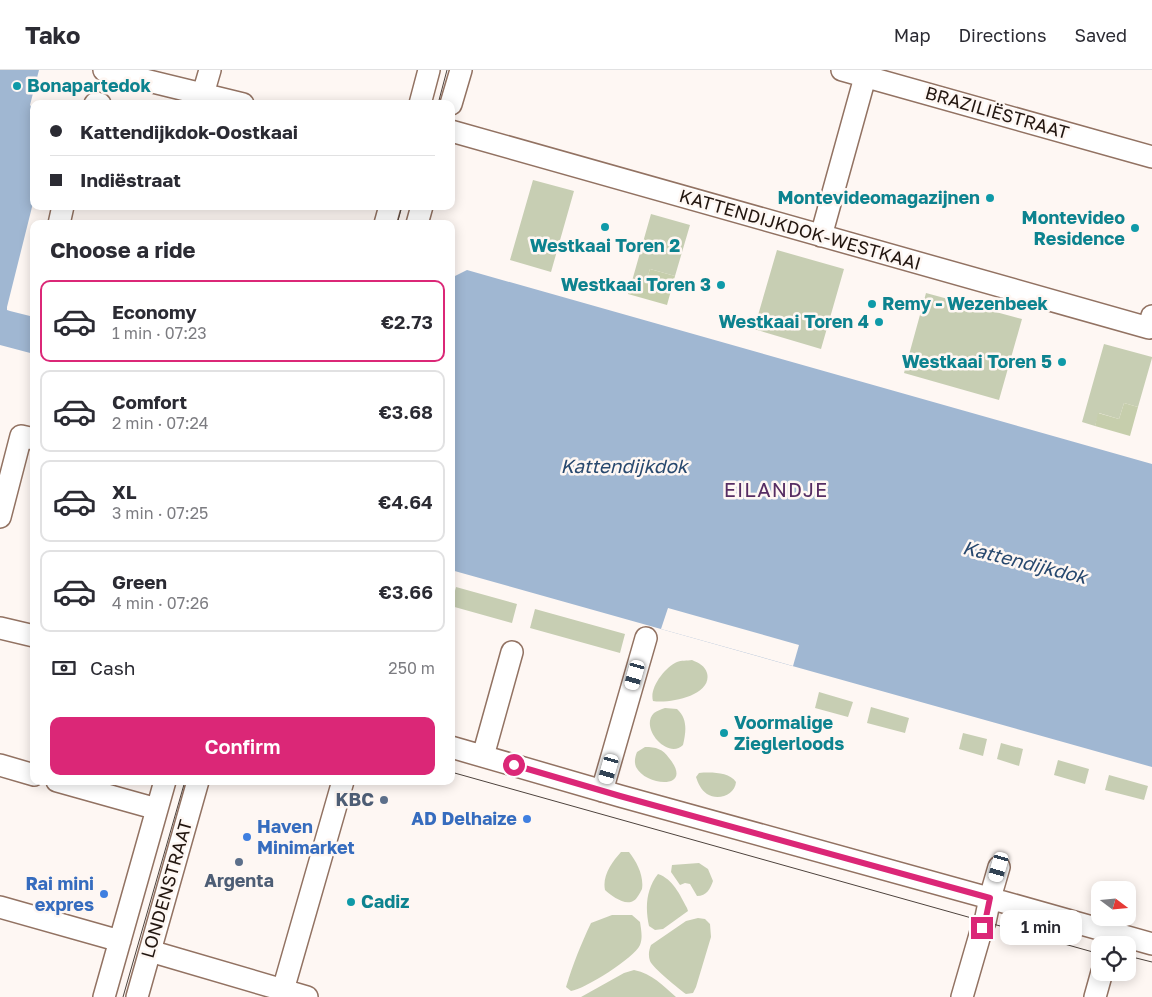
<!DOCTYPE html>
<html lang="en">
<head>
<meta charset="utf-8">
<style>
  :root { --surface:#fff; --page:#f7f7f7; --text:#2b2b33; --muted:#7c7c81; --line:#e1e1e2; --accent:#db2777 }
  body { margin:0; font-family:"Golos Text",sans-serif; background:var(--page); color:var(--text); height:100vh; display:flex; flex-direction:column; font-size:19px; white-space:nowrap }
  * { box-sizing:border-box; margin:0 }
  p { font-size:16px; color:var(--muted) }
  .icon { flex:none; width:28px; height:28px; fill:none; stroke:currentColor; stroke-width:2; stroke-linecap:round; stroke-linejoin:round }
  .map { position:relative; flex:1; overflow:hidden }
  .panel { position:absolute; left:30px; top:150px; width:425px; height:565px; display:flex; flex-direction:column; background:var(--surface); border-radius:10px; box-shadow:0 2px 12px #0003 }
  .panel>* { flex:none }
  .banner { position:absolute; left:30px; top:30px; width:425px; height:110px; border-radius:10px; box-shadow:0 2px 12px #0003; display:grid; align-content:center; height:110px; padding:0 20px; background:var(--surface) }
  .needle { width:32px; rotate:106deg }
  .tools { position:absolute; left:1091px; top:811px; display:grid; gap:10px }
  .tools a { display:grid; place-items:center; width:45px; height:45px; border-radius:10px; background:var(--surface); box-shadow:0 2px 12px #0003; font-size:25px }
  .end { position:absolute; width:22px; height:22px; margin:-11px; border:6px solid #db2777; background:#fff; box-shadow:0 0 0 2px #fff }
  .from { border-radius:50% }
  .bubble { position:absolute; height:35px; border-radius:10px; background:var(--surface); box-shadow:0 2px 12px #0003; font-size:16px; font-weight:600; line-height:35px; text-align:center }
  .car { position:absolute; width:15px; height:30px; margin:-15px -8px; border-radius:6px; box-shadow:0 0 4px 1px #0007; background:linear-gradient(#fff 24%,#345 0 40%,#fff 0 76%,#345 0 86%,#fff 0) }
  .banner b { display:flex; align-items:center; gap:18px; height:48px; font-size:19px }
  .banner b+b { border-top:1px solid var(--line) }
  .banner i { width:12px; height:12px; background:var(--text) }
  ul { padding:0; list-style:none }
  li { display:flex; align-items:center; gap:15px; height:82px; margin:0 10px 8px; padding:0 10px; border:2px solid var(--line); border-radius:10px }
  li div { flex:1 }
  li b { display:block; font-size:19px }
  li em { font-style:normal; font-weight:600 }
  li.selected { border-color:var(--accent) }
  li>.icon { width:45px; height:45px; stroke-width:1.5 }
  h2 { padding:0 20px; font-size:22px; line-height:60px }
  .pay { display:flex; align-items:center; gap:12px; height:55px; padding:0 20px; font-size:19px }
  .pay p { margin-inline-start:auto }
  .button { display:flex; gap:10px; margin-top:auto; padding:10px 20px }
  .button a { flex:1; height:58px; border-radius:10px; background:var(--accent); color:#fff; font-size:20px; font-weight:600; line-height:58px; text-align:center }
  header { display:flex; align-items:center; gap:30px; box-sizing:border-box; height:70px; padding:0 25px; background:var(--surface); border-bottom:1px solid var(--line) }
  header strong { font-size:24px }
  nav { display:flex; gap:28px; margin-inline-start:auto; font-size:18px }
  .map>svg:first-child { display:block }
</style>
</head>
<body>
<header>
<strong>Tako</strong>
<nav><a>Map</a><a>Directions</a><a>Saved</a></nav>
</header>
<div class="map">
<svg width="1152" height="927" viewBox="0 0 1152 927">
  <rect width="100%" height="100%" fill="#fef7f3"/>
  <path fill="#c7ceb3" d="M533 110 574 121 551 202 510 190Z
    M651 144 690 155 675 206 650 199 645 215 632 211Z
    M777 180 844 199 821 279 754 259Z
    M926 223 1022 249 999 330 904 303Z
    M1104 274 1152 287V288L1138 337 1124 333 1119 349 1099 343 1095 356 1082 352Z
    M456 517 517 534 512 553 451 536Z
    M535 539 625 564 620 583 530 558Z
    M692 590C699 593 705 596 707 603 713 626 668 634 653 631 649 618 665 597 677 592 681 590 687 591 692 590Z
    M819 622 853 632 848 647 815 638Z
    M871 637 909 648 905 663 867 653Z
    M665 638 677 639C688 649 686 662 683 675 668 690 639 658 654 643 657 641 661 639 665 638Z
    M963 663 987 669 983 686 959 679Z
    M1001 673 1023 679 1019 696 997 689Z
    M645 677C656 677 663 679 669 688 695 720 646 717 636 697 634 692 635 687 637 682Z
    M1058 690 1089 699 1085 714 1054 705Z
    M699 703C711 702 729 702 736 712 735 725 718 731 707 724 701 720 698 713 696 707Z
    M1109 705 1148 716 1144 730 1105 720Z
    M621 782H629C637 792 644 806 642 819 641 821 639 825 638 826 630 840 613 827 605 820 602 806 612 792 621 782Z
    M699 793 708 799 713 811C710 819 707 826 697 826L690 814 685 813 680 815 671 802 672 795Z
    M658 804C673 809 680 825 687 838L688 841 663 859 655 860 649 856C645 838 646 819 658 804Z
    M612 845H632L640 852C641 859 643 868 640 875 634 888 585 919 571 921L566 917C573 894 581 874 591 853Z
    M698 848 705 849 710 854 711 867 696 917 693 923 686 924C679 919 653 898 650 891 648 885 649 880 651 875L686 851Z
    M634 900C653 904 662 915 676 927H581L624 903Z"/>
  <path fill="#c6ceac" d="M650 199 675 206 667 235 628 224 632 211 645 214Z
    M1124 333 1138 337 1130 366 1095 356 1098 343 1119 349Z"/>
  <path fill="#a0b7d2" d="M0 0H39L30 35 32 38 34 39V129L7 237V240L10 241 34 247V284L0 275Z
    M467 200 1152 394V697L451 500V208Z"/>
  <path fill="#fef7f3" d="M668 538 799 575 793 596 661 559Z"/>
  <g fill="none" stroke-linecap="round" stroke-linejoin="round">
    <defs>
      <path id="minor" d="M104 0 243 34
        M842 0 1152 87
        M203 24 210 0
        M95 34 96 33 100 34
        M420 34 429 0
        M451 34 461 0
        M451 61 1149 258 1152 246
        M59 154 63 136
        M385 154 390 136
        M417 154 422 136
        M821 166 867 0
        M0 447 21 366 34 369
        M0 558 34 566
        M451 677 620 726 1007 833 1152 874
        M483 686 512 582
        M0 695 34 705
        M57 711 157 739
        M602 721 646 568
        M0 837 120 871
        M150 881 307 927
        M104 927 165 711
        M137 927 198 711
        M281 927 343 711
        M962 927 982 858 985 852 990 828 999 797
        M1095 927 1102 902"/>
    </defs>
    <use href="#minor" stroke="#927262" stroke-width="24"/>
    <use href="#minor" stroke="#fff" stroke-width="21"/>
    <path stroke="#4e433d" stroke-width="1" d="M438 34 447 0
      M397 154 402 136
      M451 702 1100 884
      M1128 886 1152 892
      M123 927 185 711"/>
  </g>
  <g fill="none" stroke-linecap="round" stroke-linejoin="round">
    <path stroke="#db2777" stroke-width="6" d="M514 695 620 726 990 828 985 852 982 858"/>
  </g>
  <g fill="#0f9aa8" stroke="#fef7f3" stroke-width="2">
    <circle cx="17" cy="16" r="5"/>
    <circle cx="990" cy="128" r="5"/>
    <circle cx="605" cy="157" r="5"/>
    <circle cx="1135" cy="158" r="5"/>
    <circle cx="721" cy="215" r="5"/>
    <circle cx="872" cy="234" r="5"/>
    <circle cx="879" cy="252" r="5"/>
    <circle cx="1062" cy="292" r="5"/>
    <circle cx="724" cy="663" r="5"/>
    <circle cx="351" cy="832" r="5"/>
  </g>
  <g fill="#5c6f8a" stroke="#fef7f3" stroke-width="2">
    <circle cx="384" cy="730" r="5"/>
    <circle cx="239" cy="792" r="5"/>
  </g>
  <g fill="#3f7fe0" stroke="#fef7f3" stroke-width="2">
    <circle cx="527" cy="749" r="5"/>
    <circle cx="247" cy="767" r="5"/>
    <circle cx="104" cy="824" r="5"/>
  </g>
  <g text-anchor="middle" stroke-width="5" stroke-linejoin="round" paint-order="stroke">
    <g font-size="18" font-weight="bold" fill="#0d838f" stroke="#fef7f3" text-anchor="end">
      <text x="27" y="22" text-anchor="start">Bonapartedok</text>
      <text x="980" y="134">Montevideomagazijnen</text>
      <text x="1125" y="154">Montevideo<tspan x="1125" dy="21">Residence</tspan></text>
      <text x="605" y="182" text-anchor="middle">Westkaai Toren 2</text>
      <text x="711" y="221">Westkaai Toren 3</text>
      <text x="882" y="240" text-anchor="start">Remy - Wezenbeek</text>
      <text x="869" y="258">Westkaai Toren 4</text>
      <text x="1052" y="298">Westkaai Toren 5</text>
      <text x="734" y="659" text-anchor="start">Voormalige<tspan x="734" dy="21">Zieglerloods</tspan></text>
      <text x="361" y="838" text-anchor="start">Cadiz</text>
    </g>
    <g font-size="18" fill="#221610" stroke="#fef7f3">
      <text transform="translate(997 43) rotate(16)" y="6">BRAZILIËSTRAAT</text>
      <text transform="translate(800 160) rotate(16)" y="6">KATTENDIJKDOK-WESTKAAI</text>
      <text transform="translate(167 819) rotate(-74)" y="6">LONDENSTRAAT</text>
    </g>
    <g font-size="18" font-weight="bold" fill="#4e5e75" stroke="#fef7f3" text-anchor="end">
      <text x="374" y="736">KBC</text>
      <text x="239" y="817" text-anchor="middle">Argenta</text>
    </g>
    <g font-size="18" font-weight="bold" fill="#366cbe" stroke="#fef7f3" text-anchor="end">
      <text x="517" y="755">AD Delhaize</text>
      <text x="257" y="763" text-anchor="start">Haven<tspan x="257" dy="21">Minimarket</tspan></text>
      <text x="94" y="820">Rai mini<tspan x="94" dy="21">expres</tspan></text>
    </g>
    <g font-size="19" font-style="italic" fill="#27486e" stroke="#fef7f3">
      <text x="624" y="403">Kattendijkdok</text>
      <text transform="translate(1025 492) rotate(14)" y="7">Kattendijkdok</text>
    </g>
    <g font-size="20" letter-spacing="1" fill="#562d63" stroke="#fef7f3">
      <text x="776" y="427">EILANDJE</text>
    </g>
  </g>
</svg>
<div class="tools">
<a><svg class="needle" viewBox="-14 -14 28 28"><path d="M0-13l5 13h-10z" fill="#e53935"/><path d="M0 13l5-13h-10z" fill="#7c7c81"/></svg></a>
<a><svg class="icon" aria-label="locate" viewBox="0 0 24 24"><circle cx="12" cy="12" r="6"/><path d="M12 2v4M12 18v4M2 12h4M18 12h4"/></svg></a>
</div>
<i class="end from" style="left:514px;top:695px"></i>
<i class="end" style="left:982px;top:858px"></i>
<div class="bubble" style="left:1000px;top:840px;width:82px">1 min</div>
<i class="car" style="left:635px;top:605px;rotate:196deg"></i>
<i class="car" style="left:609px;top:699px;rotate:196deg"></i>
<i class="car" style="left:999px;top:797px;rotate:196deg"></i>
<div class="banner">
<b><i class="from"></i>Kattendijkdok-Oostkaai</b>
<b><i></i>Indiëstraat</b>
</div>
<section class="panel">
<h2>Choose a ride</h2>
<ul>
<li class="selected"><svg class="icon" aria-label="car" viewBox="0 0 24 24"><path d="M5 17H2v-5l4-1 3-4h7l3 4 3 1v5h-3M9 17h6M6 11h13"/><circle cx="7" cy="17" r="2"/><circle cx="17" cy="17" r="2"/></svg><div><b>Economy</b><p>1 min · 07:23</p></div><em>€2.73</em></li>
<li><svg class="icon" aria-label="car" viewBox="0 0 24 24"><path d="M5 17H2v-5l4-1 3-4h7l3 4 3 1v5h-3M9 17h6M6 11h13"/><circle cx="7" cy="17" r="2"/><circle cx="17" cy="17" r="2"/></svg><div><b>Comfort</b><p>2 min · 07:24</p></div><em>€3.68</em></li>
<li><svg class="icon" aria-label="car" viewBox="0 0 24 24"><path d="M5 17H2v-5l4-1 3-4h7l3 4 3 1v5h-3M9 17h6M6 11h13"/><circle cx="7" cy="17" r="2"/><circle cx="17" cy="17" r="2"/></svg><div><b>XL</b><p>3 min · 07:25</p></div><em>€4.64</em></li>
<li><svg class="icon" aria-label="car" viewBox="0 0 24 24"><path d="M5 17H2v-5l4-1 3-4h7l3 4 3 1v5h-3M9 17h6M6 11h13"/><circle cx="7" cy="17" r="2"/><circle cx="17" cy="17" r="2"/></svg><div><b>Green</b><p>4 min · 07:26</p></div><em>€3.66</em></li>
</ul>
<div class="pay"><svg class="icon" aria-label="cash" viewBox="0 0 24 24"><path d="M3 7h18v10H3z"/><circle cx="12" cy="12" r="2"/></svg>Cash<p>250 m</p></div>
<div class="button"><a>Confirm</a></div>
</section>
</div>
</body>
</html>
